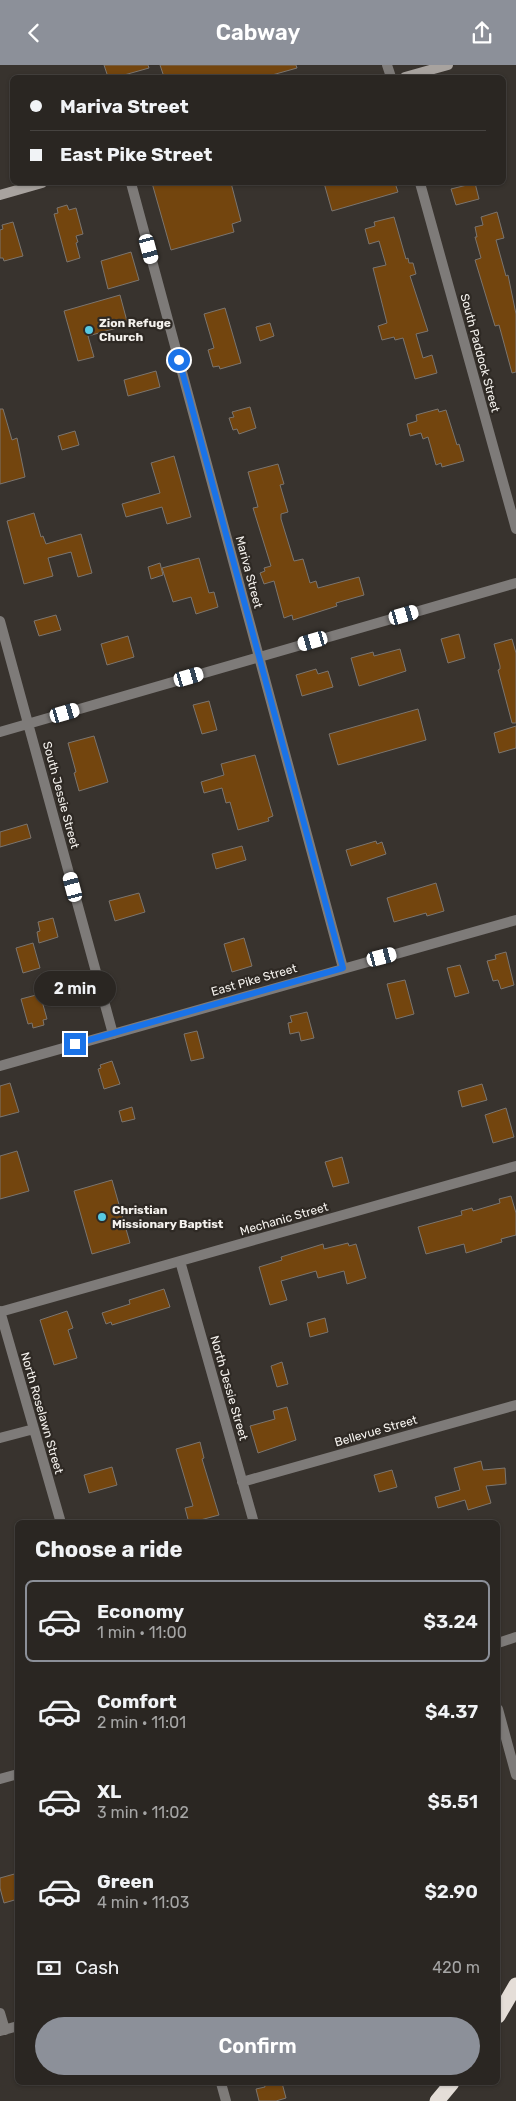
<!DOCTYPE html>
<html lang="en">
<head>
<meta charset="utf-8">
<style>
  :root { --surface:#2a2622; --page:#322e2a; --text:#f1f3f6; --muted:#a5a5a5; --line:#464340; --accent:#8c9099 }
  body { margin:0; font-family:Rubik,sans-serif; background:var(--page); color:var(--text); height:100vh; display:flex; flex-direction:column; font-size:19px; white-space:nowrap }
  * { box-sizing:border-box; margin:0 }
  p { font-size:16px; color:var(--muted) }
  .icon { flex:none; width:28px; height:28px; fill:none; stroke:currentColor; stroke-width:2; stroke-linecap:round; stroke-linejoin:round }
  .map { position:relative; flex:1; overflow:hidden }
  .sheet { position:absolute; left:15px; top:1455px; width:485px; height:565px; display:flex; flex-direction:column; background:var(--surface); border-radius:8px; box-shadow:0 1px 4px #0004,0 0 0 1px var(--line) }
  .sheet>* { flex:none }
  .banner { position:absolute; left:10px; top:10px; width:496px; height:110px; border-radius:8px; box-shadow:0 1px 4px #0004,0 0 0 1px var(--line); display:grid; align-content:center; height:110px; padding:0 20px; background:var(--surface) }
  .end { position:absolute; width:22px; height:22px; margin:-11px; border:6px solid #1a73e8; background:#fff; box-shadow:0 0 0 2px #fff }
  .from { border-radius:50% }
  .bubble { position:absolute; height:35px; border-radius:18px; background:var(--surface); box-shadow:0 1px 4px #0004,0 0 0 1px var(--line); font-size:16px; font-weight:600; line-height:35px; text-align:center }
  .car { position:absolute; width:15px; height:30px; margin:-15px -8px; border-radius:6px; box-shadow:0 0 4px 1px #0007; background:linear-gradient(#fff 24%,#345 0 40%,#fff 0 76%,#345 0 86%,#fff 0) }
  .banner b { display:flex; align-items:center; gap:18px; height:48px; font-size:19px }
  .banner b+b { border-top:1px solid var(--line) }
  .banner i { width:12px; height:12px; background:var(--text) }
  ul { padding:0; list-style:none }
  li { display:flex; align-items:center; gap:15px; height:82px; margin:0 10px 8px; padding:0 10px; border:2px solid transparent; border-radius:8px }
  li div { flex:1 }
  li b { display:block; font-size:19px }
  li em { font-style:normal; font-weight:600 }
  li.on { border-color:var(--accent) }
  li>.icon { width:45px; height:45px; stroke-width:1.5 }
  h2 { padding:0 20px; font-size:22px; line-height:60px }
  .pay { display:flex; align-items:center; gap:12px; height:55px; padding:0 20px; font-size:19px }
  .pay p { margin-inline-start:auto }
  .action { display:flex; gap:10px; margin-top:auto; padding:10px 20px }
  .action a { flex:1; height:58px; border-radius:30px; background:var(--accent); color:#fff; font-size:20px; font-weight:600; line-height:58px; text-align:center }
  header { display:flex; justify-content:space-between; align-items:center; height:65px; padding:0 20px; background:var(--accent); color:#fff; font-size:22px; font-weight:600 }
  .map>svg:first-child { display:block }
</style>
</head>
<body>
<header><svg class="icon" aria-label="back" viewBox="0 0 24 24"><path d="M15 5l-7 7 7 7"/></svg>Cabway<svg class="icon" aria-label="share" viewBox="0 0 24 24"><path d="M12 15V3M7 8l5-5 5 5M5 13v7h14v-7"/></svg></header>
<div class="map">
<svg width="516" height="2036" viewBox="0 0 516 2036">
  <rect width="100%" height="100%" fill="#38332e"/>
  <path fill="#73450e" stroke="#7b756f" d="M104 0H148L149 3 117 12H108Z
    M160 0H296L297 3 265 12H164Z
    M152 118H231L241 156 232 159 234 167 171 185Z
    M324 118H395L398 127 332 146Z
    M475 118 479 134 456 140 451 124Z
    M67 140 69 145 76 143 83 169 76 171 78 177 76 178 80 193 67 197 54 149 58 148 57 143Z
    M497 147 504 173 496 175 506 211 508 210 516 249V307L512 308 502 271 499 260 495 261 475 195 481 193 475 172H477L475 162 483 160 481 152Z
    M394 152 406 194 408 193 409 198H413L416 209 410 211 428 266 416 269 423 293 432 290 437 308 415 314 403 273 395 275 394 272 382 275 378 261 387 258 373 203 386 200 379 176 369 179 365 164 375 161 374 157Z
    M13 157 23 191 4 196 3 193H0V165L3 164 2 160Z
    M131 187 139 215 108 224 101 196Z
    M120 230 128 260 88 271 94 292 78 296 64 246Z
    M225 243 241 298 220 304 219 301 213 302 208 285 214 283 204 249Z
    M270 258 274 271 260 276 256 262Z
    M156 306 160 322 128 331 124 315Z
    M250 342 256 363 239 369 237 364 233 365 229 353 234 352 232 347Z
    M0 344H3L12 375 17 373 25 412 0 419Z
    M438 344 439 347 446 345 457 380 459 379 464 396 442 402 441 398 436 400 428 372 423 374 421 368 410 371 407 359 417 356 416 350Z
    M75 366 79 380 62 385 58 371Z
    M174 391 191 452 167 459 162 442 126 452 122 439 160 428 151 398Z
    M278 399 284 419 280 420 288 447 281 449V454L294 496 303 494 310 518 316 516 318 523 359 512 364 530 336 538 337 541 293 555 292 550 284 553 274 516 264 519 260 508 265 506 264 503 271 501 253 443 258 442 248 407Z
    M34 448 41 472 43 471 46 479 81 469 92 508 78 512 71 487 48 493 53 511 24 519 7 456Z
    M199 493 209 528 214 527 218 542 196 549 191 532 173 537 162 503Z
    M160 498 163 510 151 514 148 502Z
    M56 550 61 565 39 571 34 556Z
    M459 569 465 593 448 598 441 574Z
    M128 571 134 592 107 600 101 579Z
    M512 574 516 588V658H512L498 605 500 604V601L494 579Z
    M400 584 406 606 359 621 351 593 373 587 374 591Z
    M316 604 318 609 328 606 333 622 302 631 296 610Z
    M209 636 217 665 202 669 193 640Z
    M418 644 426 675 338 700 329 669Z
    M516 661V683L499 688 494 668Z
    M94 671 108 717 79 726 74 708 76 707 68 678Z
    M255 690 273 751 268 753 269 756 238 765 230 737 226 738 222 723 204 728 201 717 224 710 221 699Z
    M27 759 31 773 0 782V767Z
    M376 776 377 779 382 777 386 789 351 801 346 785Z
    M242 781 246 795 216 804 212 789Z
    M436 818 444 846 427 851 426 848 394 857 387 833Z
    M139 828 145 847 115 856 109 836Z
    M53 853 58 872 39 878 37 867 40 866 38 857Z
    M244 873 252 901 232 907 224 879Z
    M33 878 40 903 23 908 16 883Z
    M506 887 514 920 501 924 498 915 493 916 487 896 496 894 495 890Z
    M460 900 469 928 455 932 447 903Z
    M405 915 414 949 396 954 387 919Z
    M40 929 47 954 43 955 44 960 33 963 32 958 28 959 21 934Z
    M307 947 314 973 301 976 299 967 290 969 288 958 292 957 290 951Z
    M197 966 204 993 191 996 184 969Z
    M112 996 120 1019 104 1024 98 1004 101 1003 100 1000Z
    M10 1018 19 1047 0 1052V1021Z
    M482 1019 487 1035 462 1042 458 1026Z
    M132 1042 135 1054 122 1057 119 1046Z
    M506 1043 514 1072 493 1078 485 1050Z
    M17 1086 29 1126 0 1134V1091Z
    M342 1092 349 1118 333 1122 325 1097Z
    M112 1115 130 1178 92 1189 74 1126Z
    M511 1131 516 1148V1170L501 1174 502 1177 466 1188 464 1179 426 1189 418 1162 462 1150 461 1146 472 1143 473 1146 500 1138 499 1134Z
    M348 1178 349 1181 356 1179 366 1213 347 1219 344 1206 318 1213 316 1206 281 1216 287 1235 270 1240 259 1202 282 1195 281 1192 323 1179 324 1184Z
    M164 1224 170 1242 112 1260 111 1257 106 1259 102 1248 130 1239 129 1235Z
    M67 1246 73 1263 68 1265 77 1293 54 1300 40 1255Z
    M325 1253 328 1267 310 1272 307 1258Z
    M282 1297 288 1319 277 1322 271 1301Z
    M287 1342 296 1375 258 1388 250 1361 275 1354 273 1346Z
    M200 1377 204 1393 202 1394 219 1450 189 1458 185 1443 193 1441 176 1384Z
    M481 1396 483 1405 505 1403 506 1419 486 1421 491 1438 468 1445 465 1435 438 1443 435 1432 460 1425 454 1403Z
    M112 1402 117 1420 89 1428 84 1410Z
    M392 1405 397 1422 379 1427 374 1410Z
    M18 1808V1834L4 1838 0 1823V1813Z
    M264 2018H282L286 2033 276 2036H259L256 2024 265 2022Z"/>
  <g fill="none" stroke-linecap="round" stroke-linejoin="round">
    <path stroke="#7e7b79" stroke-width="10" d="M387 0 391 12
      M131 118 343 903
      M420 118 516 464
      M0 556 113 969
      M0 667 516 518
      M180 1196 254 1458
      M0 1246 61 1458
      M0 1247 516 1101
      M0 1373 34 1364
      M242 1417 516 1340
      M498 1578 516 1572
      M498 1644 516 1710
      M0 1714 18 1709
      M0 1948 5 1965
      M0 1966 18 1961
      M221 2018 226 2036"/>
    <path stroke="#7e7b79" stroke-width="10" d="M0 1001 516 855"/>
    <path stroke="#a8a39f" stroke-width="10" d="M405 12 448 0
      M0 130 42 118"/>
    <path stroke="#e5ded8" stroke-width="15" d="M498 1951 516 1920
      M437 2036 452 2018"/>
  </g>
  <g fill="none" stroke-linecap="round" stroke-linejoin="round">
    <path stroke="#1a73e8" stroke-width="6" d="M75 979 343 903 179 295"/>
  </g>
  <g fill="#57c9e2" stroke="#2e2924" stroke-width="2">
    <circle cx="89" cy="265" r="5"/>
    <circle cx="102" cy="1152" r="5"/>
  </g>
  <g text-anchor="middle" stroke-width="4.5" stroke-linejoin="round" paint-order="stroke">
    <g font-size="12" font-weight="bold" fill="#f5f2ee" stroke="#2e2924" text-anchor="start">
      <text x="99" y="262">Zion Refuge<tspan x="99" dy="14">Church</tspan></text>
      <text x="112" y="1149">Christian<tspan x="112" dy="14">Missionary Baptist</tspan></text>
    </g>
    <g font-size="12" fill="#f5f2ee" stroke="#2e2924">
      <text transform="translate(480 288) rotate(75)" y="4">South Paddock Street</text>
      <text transform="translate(249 507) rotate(75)" y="4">Mariva Street</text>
      <text transform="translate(61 730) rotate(75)" y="4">South Jessie Street</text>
      <text transform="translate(254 915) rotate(-16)" y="4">East Pike Street</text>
      <text transform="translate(284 1154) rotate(-16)" y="4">Mechanic Street</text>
      <text transform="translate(229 1323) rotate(74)" y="4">North Jessie Street</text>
      <text transform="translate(42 1348) rotate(74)" y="4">North Roselawn Street</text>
      <text transform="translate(376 1366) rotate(-16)" y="4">Bellevue Street</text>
    </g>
  </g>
</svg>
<i class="end from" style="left:179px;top:295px"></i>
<i class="end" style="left:75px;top:979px"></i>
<div class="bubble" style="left:34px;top:906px;width:82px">2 min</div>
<i class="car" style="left:149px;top:184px;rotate:165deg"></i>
<i class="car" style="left:404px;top:550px;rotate:74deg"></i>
<i class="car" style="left:313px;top:576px;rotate:254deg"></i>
<i class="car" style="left:189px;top:612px;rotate:74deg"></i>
<i class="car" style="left:65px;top:648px;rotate:74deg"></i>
<i class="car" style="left:73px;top:822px;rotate:345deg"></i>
<i class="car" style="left:382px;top:892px;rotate:75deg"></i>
<div class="banner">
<b><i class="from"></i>Mariva Street</b>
<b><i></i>East Pike Street</b>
</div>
<section class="sheet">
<h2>Choose a ride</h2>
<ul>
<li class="on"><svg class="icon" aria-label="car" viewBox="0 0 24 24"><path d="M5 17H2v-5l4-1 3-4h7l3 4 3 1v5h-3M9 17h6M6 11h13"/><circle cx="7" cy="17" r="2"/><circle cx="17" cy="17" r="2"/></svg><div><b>Economy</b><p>1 min · 11:00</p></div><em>$3.24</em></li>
<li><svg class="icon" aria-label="car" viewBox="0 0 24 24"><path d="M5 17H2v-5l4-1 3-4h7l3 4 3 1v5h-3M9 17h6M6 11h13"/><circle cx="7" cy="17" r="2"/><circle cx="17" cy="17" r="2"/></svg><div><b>Comfort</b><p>2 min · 11:01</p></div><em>$4.37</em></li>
<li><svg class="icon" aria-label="car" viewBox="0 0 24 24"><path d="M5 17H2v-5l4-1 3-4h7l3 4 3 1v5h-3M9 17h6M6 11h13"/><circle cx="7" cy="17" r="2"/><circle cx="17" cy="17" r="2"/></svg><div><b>XL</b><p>3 min · 11:02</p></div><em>$5.51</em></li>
<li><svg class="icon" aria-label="car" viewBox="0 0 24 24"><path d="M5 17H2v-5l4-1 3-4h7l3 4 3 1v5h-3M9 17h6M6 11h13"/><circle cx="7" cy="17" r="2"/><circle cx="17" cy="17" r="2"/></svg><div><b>Green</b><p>4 min · 11:03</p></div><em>$2.90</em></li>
</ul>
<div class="pay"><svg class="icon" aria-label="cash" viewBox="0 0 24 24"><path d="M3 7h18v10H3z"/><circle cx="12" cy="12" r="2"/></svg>Cash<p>420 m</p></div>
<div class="action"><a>Confirm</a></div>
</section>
</div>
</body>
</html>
